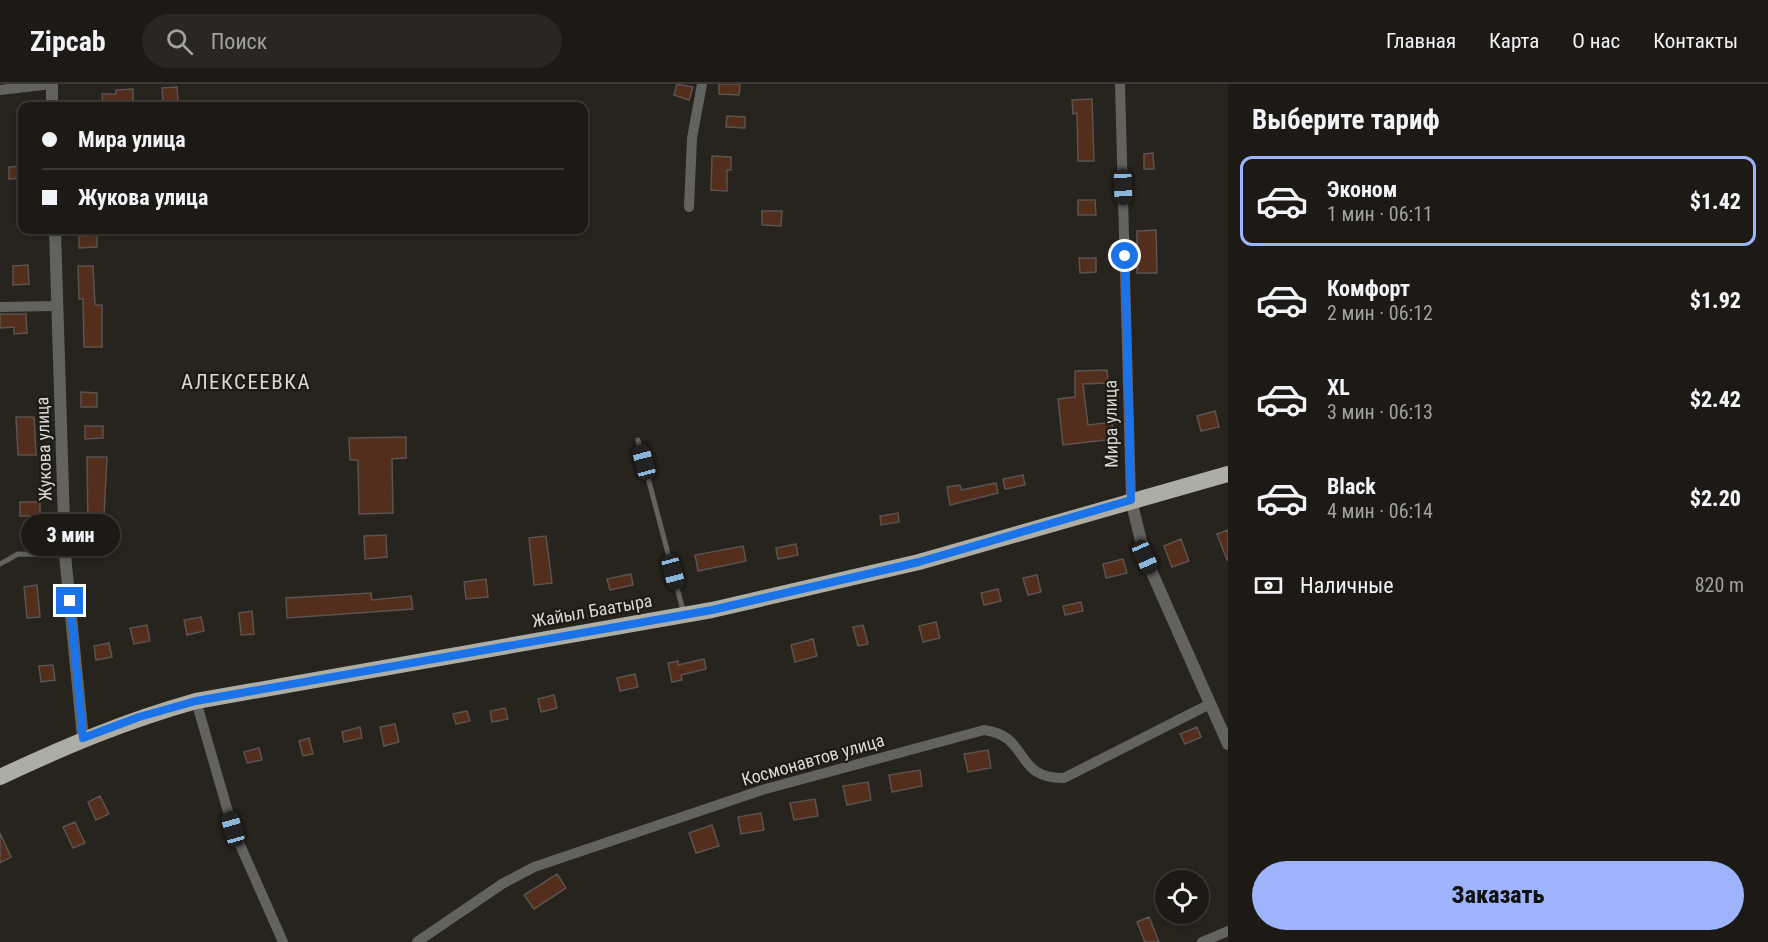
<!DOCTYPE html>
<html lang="ru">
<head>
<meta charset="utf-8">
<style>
  :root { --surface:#1d1a16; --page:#2a2723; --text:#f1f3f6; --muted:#a0a1a1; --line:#3b3835; --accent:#9db4fd }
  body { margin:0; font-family:"Roboto Condensed",sans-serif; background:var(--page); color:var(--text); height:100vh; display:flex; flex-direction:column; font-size:22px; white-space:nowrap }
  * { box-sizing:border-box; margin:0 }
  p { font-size:20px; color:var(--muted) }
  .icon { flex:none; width:33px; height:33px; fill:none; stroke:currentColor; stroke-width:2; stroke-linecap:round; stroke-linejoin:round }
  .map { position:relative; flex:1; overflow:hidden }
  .sheet { display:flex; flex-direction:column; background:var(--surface); width:540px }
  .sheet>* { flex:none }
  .guide { position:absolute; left:18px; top:18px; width:570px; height:132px; border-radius:12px; box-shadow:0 3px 9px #0003,0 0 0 2px var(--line); display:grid; align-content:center; height:132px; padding:0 24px; background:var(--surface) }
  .buttons { position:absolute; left:1155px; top:786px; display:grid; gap:12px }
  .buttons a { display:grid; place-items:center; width:54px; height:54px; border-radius:50%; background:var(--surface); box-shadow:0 3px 9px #0003,0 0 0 2px var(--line); font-size:30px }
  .end { position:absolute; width:27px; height:27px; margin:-14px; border:8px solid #1a73e8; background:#fff; box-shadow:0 0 0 3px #fff }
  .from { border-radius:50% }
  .bubble { position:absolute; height:42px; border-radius:21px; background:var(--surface); box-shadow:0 3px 9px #0003,0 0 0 2px var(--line); font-size:20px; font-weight:800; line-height:42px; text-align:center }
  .car { position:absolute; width:18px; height:36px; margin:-18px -9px; border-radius:8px; box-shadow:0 0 4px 2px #0007; background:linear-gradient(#222 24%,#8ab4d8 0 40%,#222 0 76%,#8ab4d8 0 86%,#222 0) }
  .guide b { display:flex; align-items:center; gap:21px; height:57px; font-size:22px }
  .guide b+b { border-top:2px solid var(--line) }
  .guide i { width:15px; height:15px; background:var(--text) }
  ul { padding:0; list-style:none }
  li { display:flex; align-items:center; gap:18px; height:90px; margin:0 12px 9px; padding:0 12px; border:3px solid transparent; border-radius:12px }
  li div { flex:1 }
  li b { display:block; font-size:22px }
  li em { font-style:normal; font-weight:800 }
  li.selected { border-color:var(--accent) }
  li>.icon { width:54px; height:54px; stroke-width:1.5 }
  h2 { padding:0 24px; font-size:27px; line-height:72px }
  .pay { display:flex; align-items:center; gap:15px; height:66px; padding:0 24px; font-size:22px }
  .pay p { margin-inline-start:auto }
  .cta { display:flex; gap:12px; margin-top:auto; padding:12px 24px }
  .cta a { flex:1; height:69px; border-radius:36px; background:var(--accent); color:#111; font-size:24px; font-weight:800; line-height:69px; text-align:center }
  header { display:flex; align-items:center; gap:36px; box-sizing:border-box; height:84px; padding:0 30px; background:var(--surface); border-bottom:2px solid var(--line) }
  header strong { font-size:28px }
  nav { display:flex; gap:33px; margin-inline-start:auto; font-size:21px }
  .search { width:420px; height:54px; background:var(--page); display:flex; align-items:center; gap:15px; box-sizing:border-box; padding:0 21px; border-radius:33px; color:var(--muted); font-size:22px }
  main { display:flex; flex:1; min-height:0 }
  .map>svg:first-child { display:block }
</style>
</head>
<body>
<header>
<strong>Zipcab</strong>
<div class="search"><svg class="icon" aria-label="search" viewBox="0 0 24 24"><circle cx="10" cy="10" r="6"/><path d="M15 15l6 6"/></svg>Поиск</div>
<nav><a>Главная</a><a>Карта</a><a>О нас</a><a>Контакты</a></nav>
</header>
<main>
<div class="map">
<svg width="1228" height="858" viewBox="0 0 1228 858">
  <rect width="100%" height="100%" fill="#27231d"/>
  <path fill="#542e1c" stroke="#5b534f" stroke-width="1.5" d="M677 0 693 3 689 16 674 11Z
    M719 0H740L739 11 719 10Z
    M177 3 178 17 163 18 162 4Z
    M133 5V20L103 22 102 10H116V6Z
    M1092 15 1094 77H1078L1077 29 1073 30 1072 16Z
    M727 32 745 33V44L726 43Z
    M1153 69 1154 85H1144V70Z
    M712 72 731 73V86H727V107L711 106Z
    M21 82 22 94 9 95V83Z
    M1078 116H1095L1096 131H1078Z
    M762 127H782L781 142 762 141Z
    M1156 146 1157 189H1137V147Z
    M97 151V163L79 164V152Z
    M1079 174H1096V188L1080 189Z
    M28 181 29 200 13 201V182Z
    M78 182H93L95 221H102V263H84L83 215H79Z
    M0 230H26L27 249 14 250V243L0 244Z
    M1107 286 1108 299 1083 300 1088 341 1112 338 1114 355 1063 361 1058 315 1075 313V287Z
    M81 308 97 309V323H81Z
    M1215 327 1219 343 1201 347 1197 332Z
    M16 333H34L36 371H18Z
    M85 342H103V354L85 355Z
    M406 353V374L392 375 393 429 359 430 358 376H350L349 354Z
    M87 373H107L104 432H109V447H88Z
    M1023 391 1025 401 1005 405 1003 395Z
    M996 399 998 409 950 421 947 403 960 401 961 406Z
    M20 418H40V432H20Z
    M898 429 899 438 881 441 880 432Z
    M1228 446V476H1227L1217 450Z
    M386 451 387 473 365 475 364 452Z
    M546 452 552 499 534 501 529 454Z
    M1181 455 1189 477 1172 483 1164 462Z
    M796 460 798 471 778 475 776 464Z
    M743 462 746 477 698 487 695 471Z
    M1123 475 1127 489 1106 494 1103 480Z
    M631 490 633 501 610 506 607 495Z
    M1037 491 1041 508 1028 511 1023 494Z
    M486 495 488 513 466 515 464 498Z
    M37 501 40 533 27 534 24 503Z
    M998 505 1001 517 984 521 981 509Z
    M371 509 372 516 411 512 413 525 287 534 286 514Z
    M1081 518 1083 527 1065 531 1063 522Z
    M252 527 254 550 241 551 239 529Z
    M201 533 204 547 187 551 184 536Z
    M936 538 940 554 923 558 919 542Z
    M147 541 150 557 134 560 130 544Z
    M863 541 868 560 858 562 853 543Z
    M813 555 817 572 795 578 791 561Z
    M109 559 112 573 96 576 94 562Z
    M704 575 706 585 681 591 682 596 672 598 668 579 678 577V581Z
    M53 581 55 596 41 598 39 582Z
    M635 590 638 603 620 607 617 594Z
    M554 611 557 624 541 628 538 615Z
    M505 624 508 635 492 638 490 627Z
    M467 627 470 637 456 640 453 630Z
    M395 640 399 658 384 662 380 643Z
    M360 643 362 654 344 658 342 648Z
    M1197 643 1201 653 1185 660 1180 650Z
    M309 654 313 670 303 672 299 657Z
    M259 664 262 676 247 679 244 668Z
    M988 666 991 684 968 688 964 670Z
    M920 686 922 702 892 708 889 691Z
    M868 698 871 716 847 721 843 702Z
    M100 712 109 730 96 736 88 718Z
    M815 715 818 732 794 736 790 719Z
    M761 729 764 746 741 750 738 733Z
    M75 738 85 759 73 764 63 743Z
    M712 741 719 762 696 769 689 749Z
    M0 749 11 773 0 779Z
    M557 790 566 804 534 825 524 811Z
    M1149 833 1159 858H1145L1137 838Z"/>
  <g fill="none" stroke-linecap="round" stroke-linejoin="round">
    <path stroke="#62625f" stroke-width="5" d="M638 356 684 530
      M0 480 18 470 65 471"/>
    <path stroke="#62625f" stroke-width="10" d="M1120 0 1131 416
      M0 6 52 0
      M689 123 692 54 702 0
      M0 223 57 222
      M196 617 233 745 283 858
      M417 858 502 800 534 783 762 706 984 646C1031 652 1013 695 1064 694L1210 620
      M1202 858 1228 847"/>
    <path stroke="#62625f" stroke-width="12" d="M52 0V22
      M55 146 65 471 83 654
      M1131 416 1145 473 1228 660"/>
    <path stroke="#acaea5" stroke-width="16" d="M0 693C66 662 125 637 196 617L712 526 919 478 1228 390"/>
  </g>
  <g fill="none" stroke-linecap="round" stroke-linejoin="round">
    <path stroke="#1a73e8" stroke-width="8" d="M70 517 83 654 139 633 196 617 712 526 919 478 1131 416 1125 172"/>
  </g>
  <g text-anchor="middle" stroke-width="4.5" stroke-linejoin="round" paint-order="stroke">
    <g font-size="18" fill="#dbd9d5" stroke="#1e1a14">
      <text transform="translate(1111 340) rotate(-91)" y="6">Мира улица</text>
      <text transform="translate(44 365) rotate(-92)" y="6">Жукова улица</text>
      <text transform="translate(592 527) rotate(-10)" y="6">Жайыл Баатыра</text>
      <text transform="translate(813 676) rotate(-16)" y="6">Космонавтов улица</text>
    </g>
    <g font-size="21" letter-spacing="1.5" fill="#dbd9d5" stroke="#1e1a14">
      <text x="246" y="305">АЛЕКСЕЕВКА</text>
    </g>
  </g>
</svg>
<div class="buttons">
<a><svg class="icon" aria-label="locate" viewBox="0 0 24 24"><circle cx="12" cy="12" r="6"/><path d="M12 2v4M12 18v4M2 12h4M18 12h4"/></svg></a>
</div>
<i class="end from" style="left:1125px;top:172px"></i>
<i class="end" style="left:70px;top:517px"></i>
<div class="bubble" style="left:21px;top:430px;width:99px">3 мин</div>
<i class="car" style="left:1123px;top:103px;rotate:178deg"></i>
<i class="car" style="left:644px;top:378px;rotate:345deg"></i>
<i class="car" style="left:1145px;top:473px;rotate:156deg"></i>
<i class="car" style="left:673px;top:488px;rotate:165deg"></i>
<i class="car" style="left:233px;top:745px;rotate:344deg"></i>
<div class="guide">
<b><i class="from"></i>Мира улица</b>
<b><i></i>Жукова улица</b>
</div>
</div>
<section class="sheet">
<h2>Выберите тариф</h2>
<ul>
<li class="selected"><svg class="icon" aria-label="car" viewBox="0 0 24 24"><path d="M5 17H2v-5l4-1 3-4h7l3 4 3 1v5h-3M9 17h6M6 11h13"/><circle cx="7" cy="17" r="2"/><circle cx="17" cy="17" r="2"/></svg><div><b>Эконом</b><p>1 мин · 06:11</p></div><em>$1.42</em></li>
<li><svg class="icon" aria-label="car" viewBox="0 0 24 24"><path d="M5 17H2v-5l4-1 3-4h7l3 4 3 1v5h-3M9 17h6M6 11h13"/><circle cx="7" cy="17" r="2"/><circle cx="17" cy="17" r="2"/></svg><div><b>Комфорт</b><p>2 мин · 06:12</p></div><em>$1.92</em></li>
<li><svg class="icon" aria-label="car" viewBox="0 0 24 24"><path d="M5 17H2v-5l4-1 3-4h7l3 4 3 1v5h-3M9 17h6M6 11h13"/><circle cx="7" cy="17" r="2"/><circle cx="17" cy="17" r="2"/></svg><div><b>XL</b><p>3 мин · 06:13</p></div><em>$2.42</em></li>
<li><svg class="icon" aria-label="car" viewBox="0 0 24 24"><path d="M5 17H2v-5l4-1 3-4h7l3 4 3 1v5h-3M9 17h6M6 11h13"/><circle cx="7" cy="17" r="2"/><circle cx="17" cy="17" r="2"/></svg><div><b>Black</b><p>4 мин · 06:14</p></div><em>$2.20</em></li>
</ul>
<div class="pay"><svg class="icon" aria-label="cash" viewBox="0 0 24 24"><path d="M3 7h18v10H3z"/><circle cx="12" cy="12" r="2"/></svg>Наличные<p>820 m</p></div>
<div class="cta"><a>Заказать</a></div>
</section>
</main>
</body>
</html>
